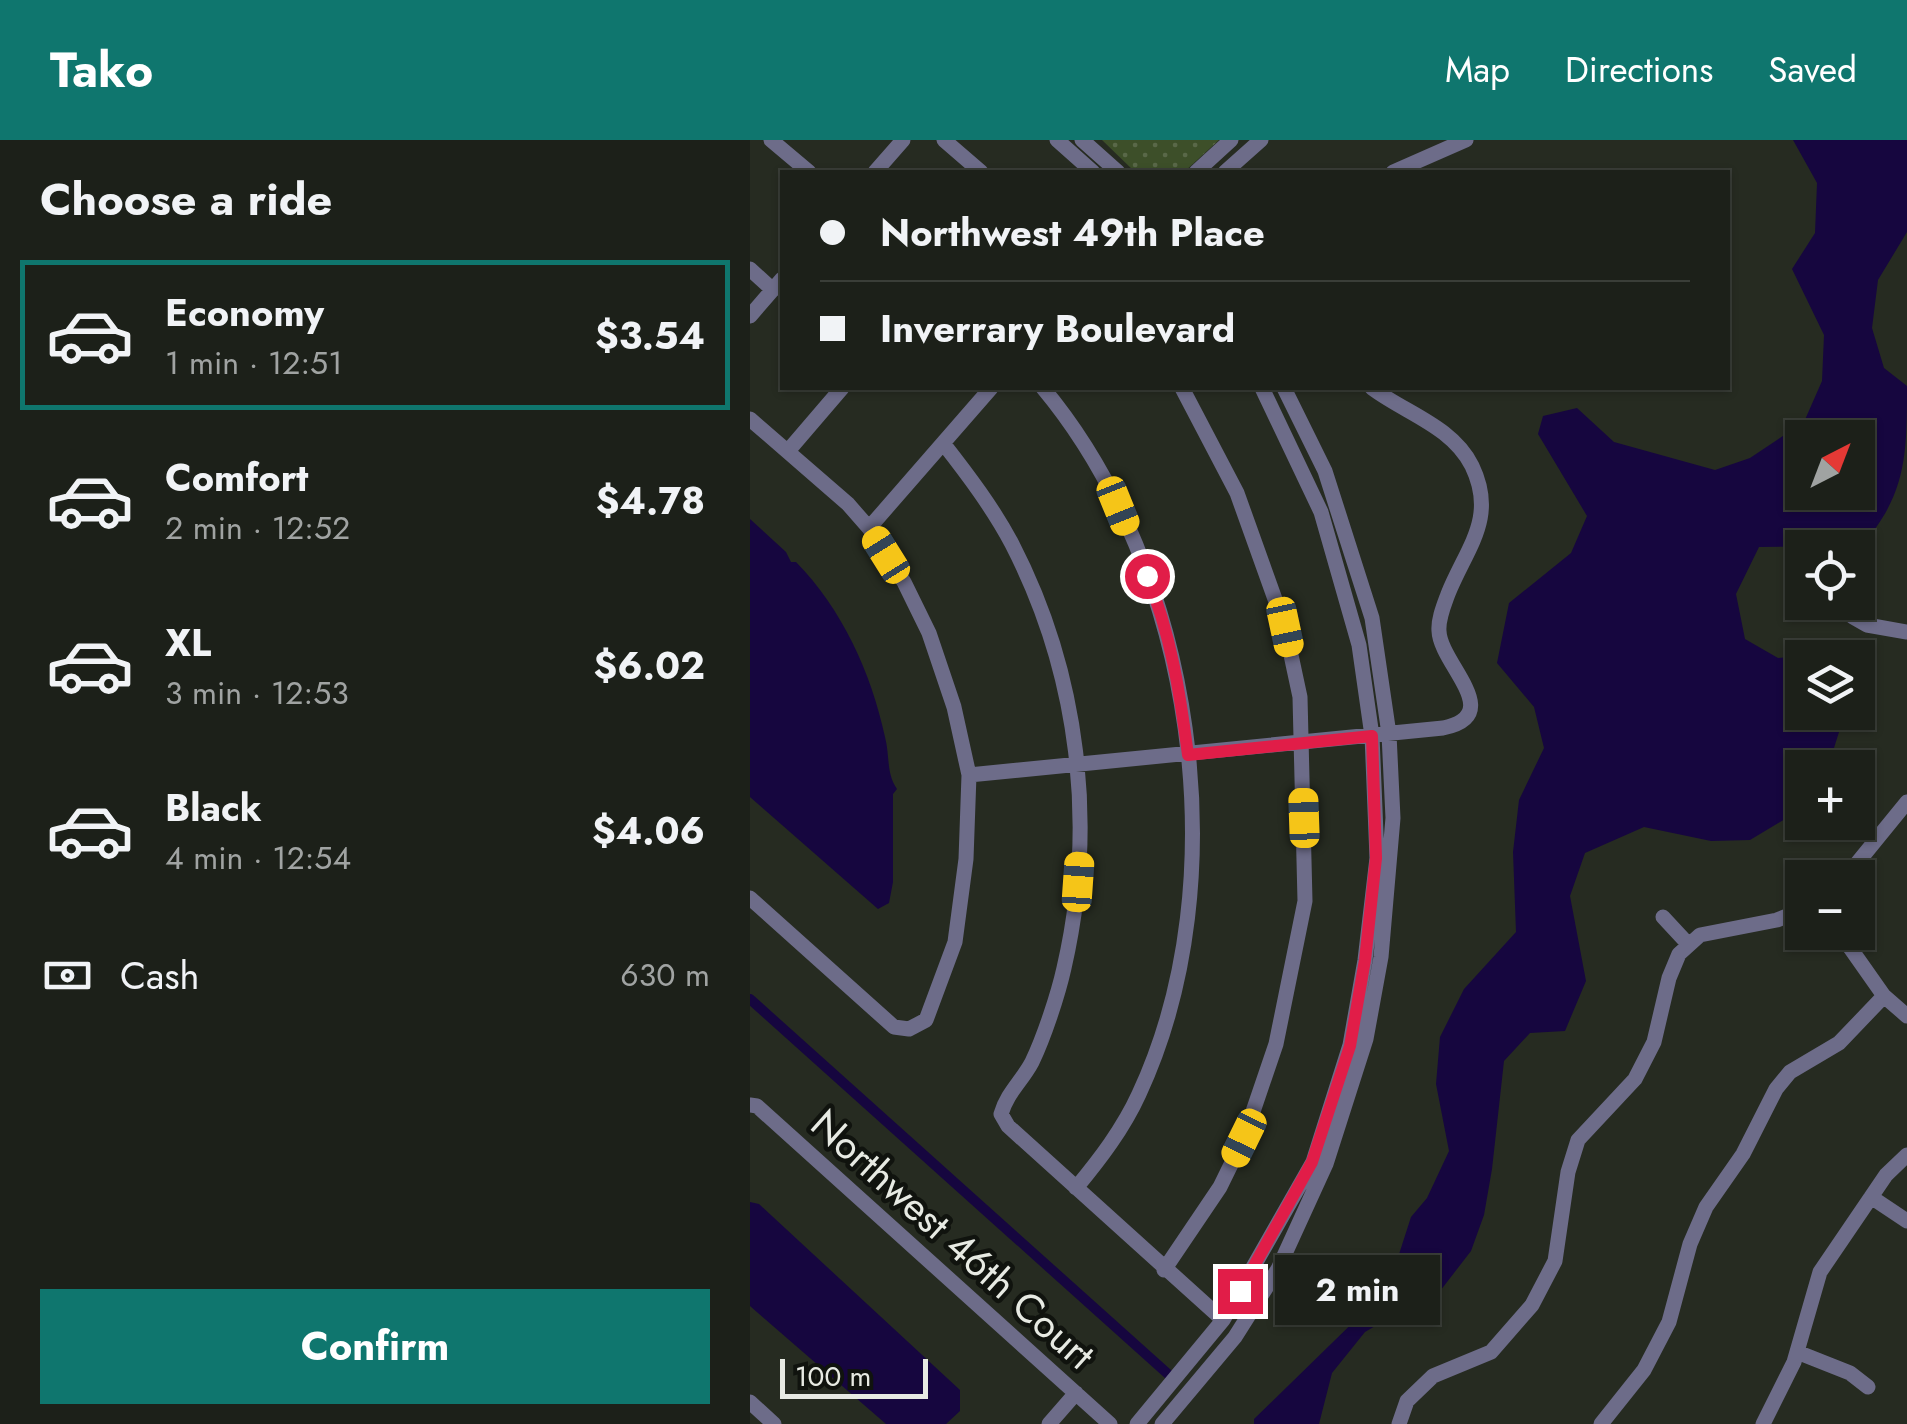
<!DOCTYPE html>
<html lang="en">
<head>
<meta charset="utf-8">
<style>
  :root { --surface:#1c2019; --page:#252822; --text:#f1f3f6; --muted:#a0a3a2; --line:#3a3e38; --accent:#0f766e }
  body { margin:0; font-family:Jost,sans-serif; background:var(--page); color:var(--text); height:100vh; display:flex; flex-direction:column; font-size:38px; white-space:nowrap }
  * { box-sizing:border-box; margin:0 }
  p { font-size:32px; color:var(--muted) }
  .icon { flex:none; width:55px; height:55px; fill:none; stroke:currentColor; stroke-width:2; stroke-linecap:round; stroke-linejoin:round }
  .map { position:relative; flex:1; overflow:hidden }
  .sheet { display:flex; flex-direction:column; background:var(--surface); width:750px }
  .sheet>* { flex:none }
  .banner { position:absolute; left:30px; top:30px; width:950px; height:220px; border-radius:0px; box-shadow:0 2px 8px #0004,0 0 0 2px var(--line); display:grid; align-content:center; height:220px; padding:0 40px; background:var(--surface) }
  .needle { width:65px; rotate:42deg }
  .tools { position:absolute; left:1035px; top:280px; display:grid; gap:20px }
  .tools a { display:grid; place-items:center; width:90px; height:90px; border-radius:0px; background:var(--surface); box-shadow:0 2px 8px #0004,0 0 0 2px var(--line); font-size:50px }
  .scale { position:absolute; left:30px; bottom:25px; width:148px; box-sizing:border-box; padding-left:10px; border:5px solid #e7eae3; border-top:0; font-size:28px; line-height:35px; white-space:nowrap; color:#e7eae3; -webkit-text-stroke:8px #10130e; paint-order:stroke }
  .end { position:absolute; width:45px; height:45px; margin:-22px; border:12px solid #e11d48; background:#fff; box-shadow:0 0 0 5px #fff }
  .from { border-radius:50% }
  .bubble { position:absolute; height:70px; border-radius:0px; background:var(--surface); box-shadow:0 2px 8px #0004,0 0 0 2px var(--line); font-size:32px; font-weight:700; line-height:70px; text-align:center }
  .car { position:absolute; width:30px; height:60px; margin:-30px -15px; border-radius:12px; box-shadow:0 0 8px 2px #0007; background:linear-gradient(#f5c518 24%,#345 0 40%,#f5c518 0 76%,#345 0 86%,#f5c518 0) }
  .banner b { display:flex; align-items:center; gap:35px; height:95px; font-size:38px }
  .banner b+b { border-top:2px solid var(--line) }
  .banner i { width:25px; height:25px; background:var(--text) }
  ul { padding:0; list-style:none }
  li { display:flex; align-items:center; gap:30px; height:150px; margin:0 20px 15px; padding:0 20px; border:5px solid transparent; border-radius:0px }
  li div { flex:1 }
  li b { display:block; font-size:38px }
  li em { font-style:normal; font-weight:700 }
  li.active { border-color:var(--accent) }
  li>.icon { width:90px; height:90px; stroke-width:1.5 }
  h2 { padding:0 40px; font-size:45px; line-height:120px }
  .pay { display:flex; align-items:center; gap:25px; height:110px; padding:0 40px; font-size:38px }
  .pay p { margin-inline-start:auto }
  .button { display:flex; gap:20px; margin-top:auto; padding:20px 40px }
  .button a { flex:1; height:115px; border-radius:0px; background:var(--accent); color:#fff; font-size:40px; font-weight:700; line-height:115px; text-align:center }
  header { display:flex; align-items:center; gap:60px; box-sizing:border-box; height:140px; padding:0 50px; background:var(--accent); color:#fff }
  header strong { font-size:48px }
  nav { display:flex; gap:55px; margin-inline-start:auto; font-size:35px }
  main { display:flex; flex:1; min-height:0 }
  .map>svg:first-child { display:block }
</style>
</head>
<body>
<header>
<strong>Tako</strong>
<nav><a>Map</a><a>Directions</a><a>Saved</a></nav>
</header>
<main>
<section class="sheet">
<h2>Choose a ride</h2>
<ul>
<li class="active"><svg class="icon" aria-label="car" viewBox="0 0 24 24"><path d="M5 17H2v-5l4-1 3-4h7l3 4 3 1v5h-3M9 17h6M6 11h13"/><circle cx="7" cy="17" r="2"/><circle cx="17" cy="17" r="2"/></svg><div><b>Economy</b><p>1 min · 12:51</p></div><em>$3.54</em></li>
<li><svg class="icon" aria-label="car" viewBox="0 0 24 24"><path d="M5 17H2v-5l4-1 3-4h7l3 4 3 1v5h-3M9 17h6M6 11h13"/><circle cx="7" cy="17" r="2"/><circle cx="17" cy="17" r="2"/></svg><div><b>Comfort</b><p>2 min · 12:52</p></div><em>$4.78</em></li>
<li><svg class="icon" aria-label="car" viewBox="0 0 24 24"><path d="M5 17H2v-5l4-1 3-4h7l3 4 3 1v5h-3M9 17h6M6 11h13"/><circle cx="7" cy="17" r="2"/><circle cx="17" cy="17" r="2"/></svg><div><b>XL</b><p>3 min · 12:53</p></div><em>$6.02</em></li>
<li><svg class="icon" aria-label="car" viewBox="0 0 24 24"><path d="M5 17H2v-5l4-1 3-4h7l3 4 3 1v5h-3M9 17h6M6 11h13"/><circle cx="7" cy="17" r="2"/><circle cx="17" cy="17" r="2"/></svg><div><b>Black</b><p>4 min · 12:54</p></div><em>$4.06</em></li>
</ul>
<div class="pay"><svg class="icon" aria-label="cash" viewBox="0 0 24 24"><path d="M3 7h18v10H3z"/><circle cx="12" cy="12" r="2"/></svg>Cash<p>630 m</p></div>
<div class="button"><a>Confirm</a></div>
</section>
<div class="map">
<svg width="1157" height="1284" viewBox="0 0 1157 1284">
  <defs>
    <pattern id="park-dots" width="8" height="8" patternUnits="userSpaceOnUse" patternTransform="scale(2.5)"><rect width="8" height="8" fill="#3d4f29"/><path d="M2 2h.1M6 6h.1" fill="none" stroke="#596848" stroke-width="1.8" stroke-linecap="round"/></pattern>
  </defs>
  <rect width="100%" height="100%" fill="#262b21"/>
  <path fill="url(#park-dots)" d="M352 0H469L434 32H385Z"/>
  <path fill="#16063f" fill-rule="evenodd" d="M1043 0H1157V92L1128 140 1122 188 1134 228 1157 246C1157 313 1157 355 1111 406L1009 407 986 454 995 499 1028 518 1086 513 1090 517 1052 518V572L1095 573 1078 627 1052 628V664L1045 673 1000 700 961 701 894 687 835 713 820 756 836 841 815 891 780 893 754 921 742 1029 734 1075 721 1111 687 1155 654 1169 615 1192 582 1233 569 1284H504V1279L625 1161 642 1136 661 1077 677 1058 699 1011 686 944 690 897 714 849 766 792 763 712 769 660 794 608 784 567 747 523 759 463 821 413 837 376 788 294 793 276 827 268 864 302 965 330 1000 318 1054 282 1072 241 1074 195 1042 129 1065 93 1067 43ZM1052 298H1108V352H1052Z
    M0 379 36 412 41 422H46C92 469 121 532 135 597 140 616 136 633 147 649L143 654V742L139 763 128 769 0 657Z
    M0 1062 9 1064 210 1250V1271L196 1284H136L0 1166Z"/>
  <g fill="none" stroke-linecap="round" stroke-linejoin="round">
    <path stroke="#16063f" stroke-width="10" d="M0 859 418 1234"/>
    <path stroke="#6d6c89" stroke-width="15" d="M21 0 59 32
      M194 0 231 32
      M307 0 343 32
      M332 0 368 32
      M125 32 153 0
      M446 32 481 0
      M475 32 511 0
      M643 32 716 0
      M0 129 23 150
      M0 176 32 139
      M293 248C444 429 489 739 389 954 373 989 350 1019 326 1048
      M0 279 98 364 119 388 154 442 179 493 204 567 219 635 216 719 205 802 176 880 159 889 144 887 0 758
      M193 303C218 335 243 368 262 404 329 534 347 685 314 828 308 855 294 897 282 922 272 941 257 953 251 974L258 986 473 1180
      M38 311 92 248
      M119 388 241 248
      M1103 477 1117 485 1157 492
      M219 635 693 588C757 575 690 524 689 491 688 479 694 465 698 454 717 407 747 378 722 326 702 286 655 273 622 248
      M1095 738 1157 662
      M913 777 939 805
      M1089 792 1134 856 1157 876
      M0 965 7 966 360 1284
      M1121 1057 1157 1081
      M414 1130 470 1047 494 998 526 904 555 761 550 557 535 487 487 353 432 248
      M1047 1212 1100 1233 1118 1247
      M0 1262 24 1284
      M299 1284 326 1253
      M387 1284 473 1180 563 1022 600 905 615 820 627 718 622 596 609 505 571 372 512 248
      M412 1284 485 1197 528 1129 576 1024 616 899 631 817 643 678 639 594 622 478 575 331 534 248
      M649 1284 657 1261 683 1236 741 1212 782 1165 805 1121 818 1032 828 1000 885 939 904 902 919 838 929 814 950 795 1027 780 1052 770
      M851 1284 894 1230 919 1182 940 1104 956 1067 993 1014 1026 949 1040 932 1089 903 1134 856
      M1013 1284 1044 1222 1070 1132 1136 1035 1157 1015"/>
  </g>
  <g fill="none" stroke-linecap="round" stroke-linejoin="round">
    <path stroke="#e11d48" stroke-width="12" d="M397 436C421 494 430 554 438 615L622 596 626 718 615 820 600 906 562 1022 490 1151"/>
  </g>
  <g text-anchor="middle" stroke-width="9" stroke-linejoin="round" paint-order="stroke">
    <g font-size="40" fill="#e7eae3" stroke="#10130e">
      <text transform="translate(203 1099) rotate(42)" y="14">Northwest 46th Court</text>
    </g>
  </g>
</svg>
<div class="tools">
<a><svg class="needle" viewBox="-14 -14 28 28"><path d="M0-13l5 13h-10z" fill="#e53935"/><path d="M0 13l5-13h-10z" fill="#a0a3a2"/></svg></a>
<a><svg class="icon" aria-label="locate" viewBox="0 0 24 24"><circle cx="12" cy="12" r="6"/><path d="M12 2v4M12 18v4M2 12h4M18 12h4"/></svg></a>
<a><svg class="icon" aria-label="layers" viewBox="0 0 24 24"><path d="M12 4l9 5-9 5-9-5zM3 14l9 5 9-5"/></svg></a>
<a>+</a>
<a>−</a>
</div>
<div class="scale">100 m</div>
<i class="end from" style="left:397px;top:436px"></i>
<i class="end" style="left:490px;top:1151px"></i>
<div class="bubble" style="left:525px;top:1115px;width:165px">2 min</div>
<i class="car" style="left:368px;top:366px;rotate:158deg"></i>
<i class="car" style="left:136px;top:415px;rotate:328deg"></i>
<i class="car" style="left:535px;top:487px;rotate:168deg"></i>
<i class="car" style="left:554px;top:678px;rotate:358deg"></i>
<i class="car" style="left:328px;top:742px;rotate:4deg"></i>
<i class="car" style="left:494px;top:998px;rotate:206deg"></i>
<div class="banner">
<b><i class="from"></i>Northwest 49th Place</b>
<b><i></i>Inverrary Boulevard</b>
</div>
</div>
</main>
</body>
</html>
